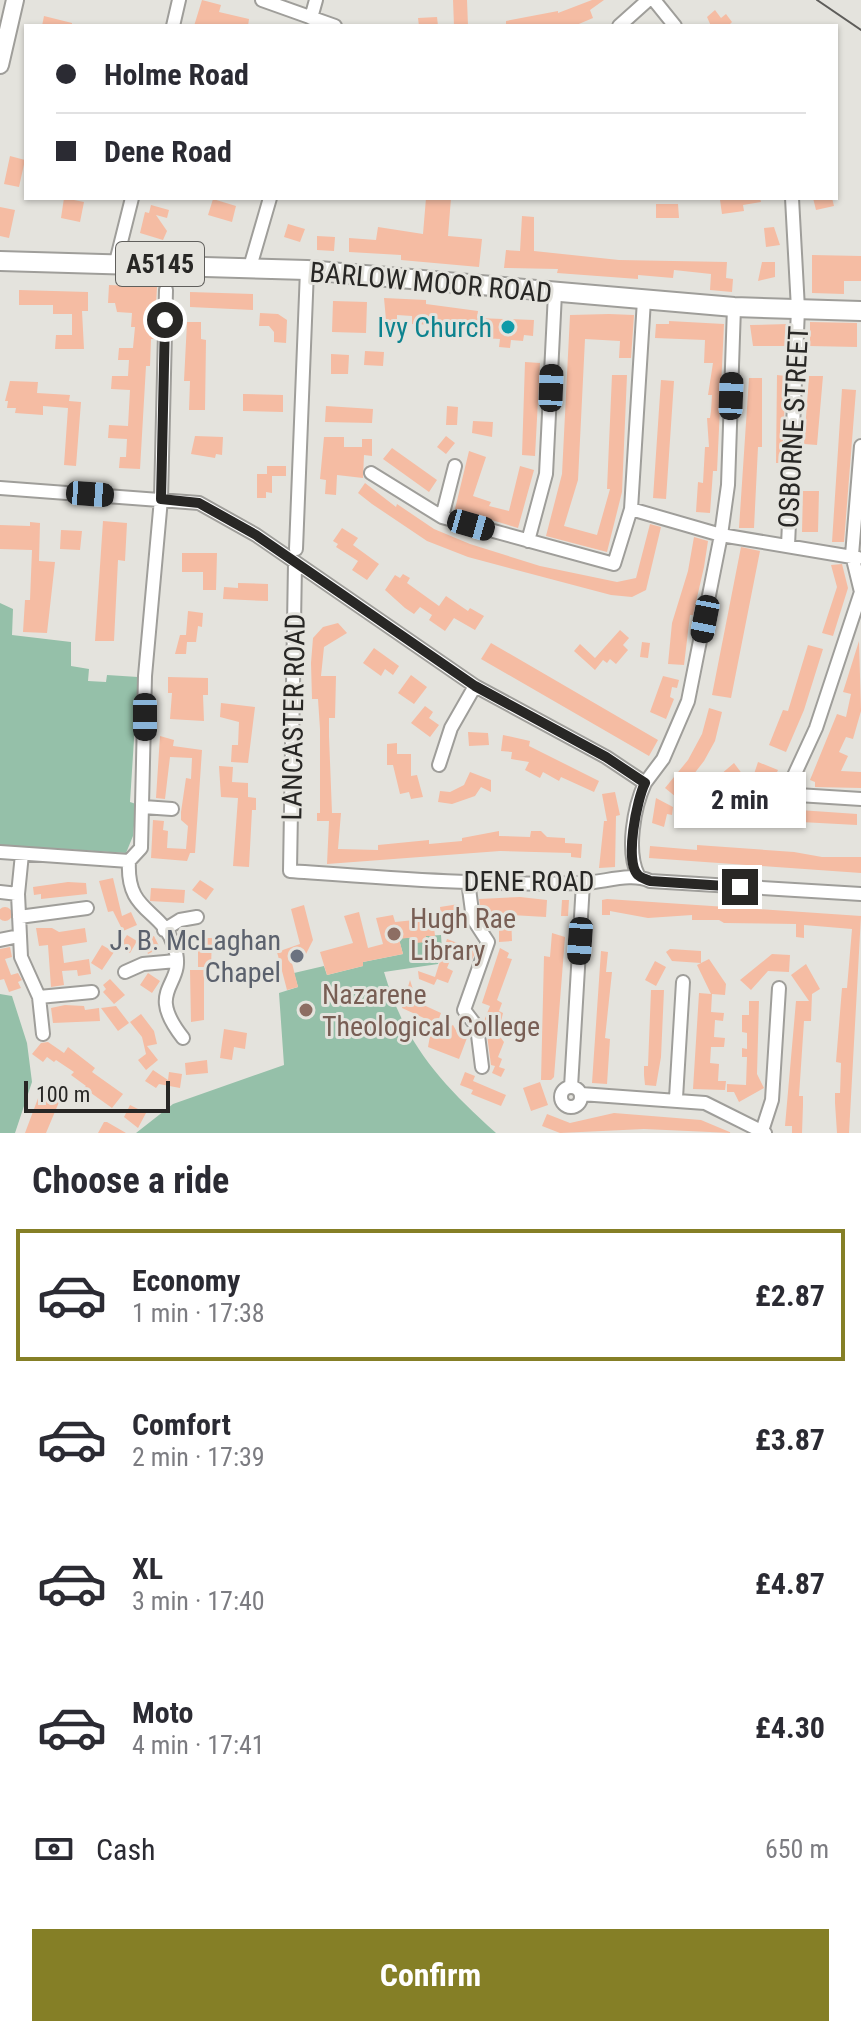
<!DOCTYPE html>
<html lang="en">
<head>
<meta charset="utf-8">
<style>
  :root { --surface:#fff; --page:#f7f7f7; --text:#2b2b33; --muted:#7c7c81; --line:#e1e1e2; --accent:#857f26 }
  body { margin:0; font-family:"Roboto Condensed",sans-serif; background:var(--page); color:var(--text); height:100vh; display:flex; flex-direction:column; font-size:30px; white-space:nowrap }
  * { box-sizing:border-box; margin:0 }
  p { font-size:26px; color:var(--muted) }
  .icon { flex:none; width:44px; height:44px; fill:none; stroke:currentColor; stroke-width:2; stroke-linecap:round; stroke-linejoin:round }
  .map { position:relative; height:1133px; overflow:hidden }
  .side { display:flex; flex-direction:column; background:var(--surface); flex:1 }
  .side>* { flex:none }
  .banner { position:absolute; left:24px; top:24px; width:814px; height:176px; border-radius:0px; box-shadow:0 2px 6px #0004; display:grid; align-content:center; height:176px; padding:0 32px; background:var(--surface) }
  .scale { position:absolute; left:24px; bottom:20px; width:146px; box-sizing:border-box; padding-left:8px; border:4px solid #282725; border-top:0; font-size:22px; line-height:28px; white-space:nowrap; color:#282725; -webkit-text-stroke:6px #e4e3dd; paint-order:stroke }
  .end { position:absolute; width:36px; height:36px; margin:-18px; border:10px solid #282725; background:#fff; box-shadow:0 0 0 4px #fff }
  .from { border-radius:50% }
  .bubble { position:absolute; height:56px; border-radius:0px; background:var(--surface); box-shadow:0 2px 6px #0004; font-size:26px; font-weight:700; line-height:56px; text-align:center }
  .car { position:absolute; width:24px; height:48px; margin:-24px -12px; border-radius:10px; box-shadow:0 0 6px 2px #0007; background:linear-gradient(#222 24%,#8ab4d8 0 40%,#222 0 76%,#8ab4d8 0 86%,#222 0) }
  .banner b { display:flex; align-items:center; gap:28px; height:76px; font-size:30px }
  .banner b+b { border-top:2px solid var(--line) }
  .banner i { width:20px; height:20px; background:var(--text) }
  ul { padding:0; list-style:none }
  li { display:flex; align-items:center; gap:24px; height:132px; margin:0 16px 12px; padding:0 16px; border:4px solid transparent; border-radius:0px }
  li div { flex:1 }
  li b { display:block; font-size:30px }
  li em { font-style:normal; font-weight:700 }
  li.active { border-color:var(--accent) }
  li>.icon { width:72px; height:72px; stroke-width:1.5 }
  h2 { padding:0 32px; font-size:36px; line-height:96px }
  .pay { display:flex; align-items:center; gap:20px; height:88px; padding:0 32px; font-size:30px }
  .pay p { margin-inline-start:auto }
  .button { display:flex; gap:16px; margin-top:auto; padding:16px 32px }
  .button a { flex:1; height:92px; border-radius:0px; background:var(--accent); color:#fff; font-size:32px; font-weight:700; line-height:92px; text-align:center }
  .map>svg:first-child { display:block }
</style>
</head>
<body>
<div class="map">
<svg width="861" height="1133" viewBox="0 0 861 1133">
  <rect width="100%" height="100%" fill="#e4e3dd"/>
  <path fill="#95c0a9" d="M0 603 13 609 12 635 71 642V666L89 669 88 681 106 682 107 675 138 677 130 802 136 804 133 836 126 853 0 845Z
    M407 935V938L415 937 416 943 426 936 441 935 442 951 438 964 384 972C406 1046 440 1082 496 1133H136L173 1104 284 1065 279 993 298 987 294 973 324 966 327 975 363 966V962L403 954 398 936Z
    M0 994 12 996 27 1043 32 1082 15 1133H0Z"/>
  <path fill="#f5bca3" d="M202 0 221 5 219 12 249 19 248 26H194Z
    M453 0H467L468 26H454Z
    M592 0H604L590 10 593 18 574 26H506V21L558 11V13Z
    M715 10 721 18 726 14 732 22 728 26H711L707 17Z
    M44 16 72 23V26H42Z
    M437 17 438 26H419L418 18Z
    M10 156 25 160 19 187 4 184Z
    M64 198 84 202 80 222 61 218Z
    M426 198H451L448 236 482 239 479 267 401 260V255L349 252V238L376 240 378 227 423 234Z
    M760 198 761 202 743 205 744 211 722 214 720 200Z
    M813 198H832L834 206 816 210Z
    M213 199 236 206 232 222 208 215Z
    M656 204H678L679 218H656Z
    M151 205 169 210 167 218 156 215 167 231 163 240 140 233 145 212 149 213Z
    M0 207 15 210 9 238 0 236Z
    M522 216 534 217V251L619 260 727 262 726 278 733 279 732 292 710 290 711 274 674 270 673 278 638 275V279L557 273 558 269 504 268 506 250 520 251Z
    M288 224 305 229 300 242 284 237Z
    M774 227 780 245 766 247 764 228Z
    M317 236 335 237 334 251 317 250Z
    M812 255 861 256V281H844V294L812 293Z
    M762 262H775V277L758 281Z
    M109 285 157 287 154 339H151L150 366H146L140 469 119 468 120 457H126L127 439 108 438 109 425 128 426 130 390 111 389 112 376H128L129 360H118L119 348H133L135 327H131L132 313 117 312 115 303H108Z
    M19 290 88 292V311H82L84 349H55L56 335H72V314H53V305H19Z
    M190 292 253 294V310L190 307Z
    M384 298 426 300V304L478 311 477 318 534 320 533 336 524 335 523 341 511 340 510 348 499 347 500 339 484 338V327L412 324V316L397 315V321L386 320Z
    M333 301 367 302 366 333 332 332Z
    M260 313 278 314 287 320 286 343 274 342V332L269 326H259Z
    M609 314 634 315 631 358H619L620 341 585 339 578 480 564 526 597 535 610 489H607L612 375H627L622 492 607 552 546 536 562 474 570 315Z
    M669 321 724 324 717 471H713L710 513 696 512 698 482 703 483 705 447H709L707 418H710L711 411 712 395H708L713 363H704L705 340 655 338 656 324H669Z
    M187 322H201V339L206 340 205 410H189L190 381H184Z
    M810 322 857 323V347L810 346Z
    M788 324 787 346H753L750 325Z
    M365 351 384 352 383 366 364 365Z
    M331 354 349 355 348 374H331Z
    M525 362 540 363 535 456 522 455Z
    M777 375 786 376 782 463H776Z
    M809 376H823L817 445 804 444Z
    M749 378H762V447H758L754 528H739Z
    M661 380 674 381 666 499 653 498Z
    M10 381 38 382 37 393 70 395 69 401 81 402 76 466 64 465 68 408 43 406V415L15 413 16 408H7L8 401H5Z
    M842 389 856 390 844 542H832Z
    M243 394 283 395V412L243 411Z
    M326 406 373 409 372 423 325 422Z
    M447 406 458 407 457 425H446Z
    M473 421 493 422 492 437 472 433Z
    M195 436 223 437 222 455 216 454 215 458 191 454Z
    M446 436 455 443 446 454 437 447Z
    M324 437H344V447H362V439H372V456L364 455 363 478 337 475 336 495 325 494 326 480 320 479Z
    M392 448 437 480 429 492 383 459Z
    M469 451 486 457 473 496 491 502 489 506 509 511 520 466 534 470 518 528 455 509Z
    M267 466H286V476H272V493L266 492V498H257V474H267Z
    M365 483 396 507 397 504 434 529 470 544 540 566 617 582 636 578 650 524 661 527 646 590 632 597 611 595 468 557 427 541 372 504 358 493Z
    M803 491H819L818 532H802Z
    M103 521 127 523 125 561 118 560 114 641H95Z
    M30 522 40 523 39 561 55 562 47 633 23 632 25 600H30L32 550 0 549V525L30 526Z
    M342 528 358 538 353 545 379 564 367 580 352 570 358 561 336 547 338 544 333 541Z
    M61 530 82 531 80 550 60 549Z
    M694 537 708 541 704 567 693 615H690L684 665 668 664 672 623 688 571Z
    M741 547 760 551 731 698 712 695Z
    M182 553H217L216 590H203V572H182Z
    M842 564 848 588 833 636 822 633 837 587 831 565Z
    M403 574 410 578 407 583 439 606 446 596 468 611 470 608 484 616 475 630 454 618 445 631 429 620 432 615 420 607 414 614 405 608 385 590 395 575 400 578Z
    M238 583 268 584V601L223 599 224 587 238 588Z
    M188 611 203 613 202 627 198 626 196 642H187L186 654H175L180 635H186Z
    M338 623 347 633 324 647 321 676H336L335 718H329V736L332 813H341L338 849 378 850V845L429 840V844L462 841V838L499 831V836L530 837 531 831H541L547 837 565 838V843L582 844 581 858 571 857V853L500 851 327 864 329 821H317V813H320V729L318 699H312L311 663 313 638 323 627Z
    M620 630 629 638 623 645 628 650 616 664 610 659 607 663 603 660 595 670 574 651 580 644 595 658Z
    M859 641 861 711 853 739 846 737 839 752 848 756 841 771 861 772V788L815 787V782L810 780 837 714 846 717 851 694 843 692Z
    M642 642 650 643 648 658 640 657Z
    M491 643 658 740 649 756 481 659Z
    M808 645 823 649 804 710 786 752 769 745 783 710 788 711Z
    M374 648 399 666 393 675 385 669 381 676 363 663Z
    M411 675 427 687 414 704 398 693Z
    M663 676 679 680 677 688 672 687 670 697 674 699 666 719 650 712Z
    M168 677 208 678V695H203L204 721 170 719 172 693H168Z
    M221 703 255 707 248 763 231 762 232 745H238L239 722 220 717Z
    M425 706 433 712 429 718 439 725 430 737 411 723Z
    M709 708 722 712 715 741 704 761 676 797 665 788 688 760 702 734Z
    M468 732 488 733 489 745 469 746Z
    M503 735 530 741 529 746 599 781 594 792 561 777 559 781 543 772 540 778 525 770 529 762 511 759 512 752 501 751Z
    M160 736 174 740 173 746 202 750 195 853H190L187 861 151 858 153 820 164 821 163 830 168 831 167 848 186 849 188 826 181 820V812L186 778 191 779 192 758 170 757 165 799 156 798Z
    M397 743V754H411V776L417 775 423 797 411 799 409 792 400 794 393 765H387V744Z
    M758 762 778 770 773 781 754 774Z
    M734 763 743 775 729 786 720 775Z
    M219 766 233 767 232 782 248 783V797L256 798V810H252L249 867 233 866 238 798 221 797Z
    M470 772 491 780V792L481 787 475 796 452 804 438 802 440 791 450 792 464 785Z
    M615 792 620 815 616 816 615 867 599 868 604 821H607L602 794Z
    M725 793 737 812 726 819 714 800Z
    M656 798 673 807 672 815 667 814 664 827 652 823Z
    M770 808 857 814V825L763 820V823H746V811Z
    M697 845 794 852 822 857H861V873L649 858 650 846 697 850Z
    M113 878 122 916 131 912 137 925 123 931 113 911 108 912 99 881Z
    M200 880 214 889 206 900 192 890Z
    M68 882 86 883 87 894 41 899V894L34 895 33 887Z
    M151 888 185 890 184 903 150 901Z
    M520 897 547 900 546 917 511 915 512 941 499 942V912L481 913 479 899Z
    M607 899 861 916 849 1133H837L835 1103V1093H840L841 1063 836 1062 842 988H847L852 929 804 925V938L796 937V924L724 923 719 920H692V915L648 918 610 911V915H602V900Z
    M562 900H569L568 916H561Z
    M459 904 460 913 441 915 440 907Z
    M304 905 313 940 302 962 292 963 298 987 287 990 277 952 300 944 291 909Z
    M-2 914a7 7 0 1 1 14 0a7 7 0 1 1-14 0Z
    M432 910 435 936H426V942L416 943 415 937 399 939 403 954 363 962V966L327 975 320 952 353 943 344 916 359 912 368 948 383 944 376 918 393 915 395 922 424 919 423 911Z
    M36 928H52L59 932 85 928 87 942 62 946 64 963 89 959 91 974 78 976 77 970 62 971 64 985 51 987 48 945 39 946Z
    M552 933 565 937 554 1077 551 1080H541L544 956 550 957Z
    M127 935 137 941 130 953 120 946Z
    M154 936 160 948 148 954 142 941Z
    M198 938H212L211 967H198Z
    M447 939 476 950 472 960 453 953 447 968 453 971 448 983 437 979 434 985 419 979 418 971 435 977Z
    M102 945 114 952 102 970 91 963Z
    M10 947 12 957 5 959 11 975 18 973 22 980 18 982 21 988 9 992 4 979 0 980V949Z
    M500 948 509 953 507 958 512 959 497 1000 502 1003 499 1011 503 1013 498 1034 504 1042 498 1057 502 1059 499 1067 505 1069 501 1077 492 1073 495 1066 491 1065 487 1035 491 1024 484 1021 490 1006 482 1003Z
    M670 949 701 951V963L709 959 726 984 725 995 712 994 711 1012 724 1013 723 1021 715 1020 714 1037 725 1038 724 1047H711L710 1063 719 1064 718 1081H726L725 1090 693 1089 699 993 711 994 697 965 701 963 672 961 666 952Z
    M601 951 608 952 606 972H612L605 1038 610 1039 607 1084 592 1083Z
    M772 954 790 955 789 972 768 971 751 990 740 980Z
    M655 961 666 967 656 986 645 980Z
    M806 964 820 989 812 994 811 1021H804L799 1096H803V1105L802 1133H792V1126H785L796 1001H809L791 975Z
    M190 970H204V1020L191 1022Z
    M148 973 160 981 152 993 140 985Z
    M110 979 125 995 114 1004 103 992 106 989 103 985Z
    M410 980 417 1002 441 1013 437 1024 402 1008Z
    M651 990H664L661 1057 656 1086 645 1085 644 1075V1066H648Z
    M749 1001H759L757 1074 764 1088 739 1102 734 1092H727V1084L746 1085 747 1057H742V1048L747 1049V1033L742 1032V1015H749Z
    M65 1005 84 1006 85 1010 99 1008 100 1021 53 1023 51 1008Z
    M116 1006 129 1023 118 1031 101 1008Z
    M141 1014 154 1031 157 1044 147 1046 158 1060 146 1070 138 1060 146 1054 142 1037 130 1022Z
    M453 1025 458 1034 467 1038 459 1059 428 1047 430 1036Z
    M224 1029 247 1033 245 1049 234 1047 232 1060 220 1058Z
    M48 1042 64 1053 68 1047 95 1068 92 1072 123 1094 112 1108 84 1088 86 1086 71 1075 74 1072 56 1060 54 1062 47 1057 43 1062 32 1054 41 1043Z
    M207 1060 208 1073 186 1075 185 1063Z
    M153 1070 168 1080 169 1072 182 1074 180 1088 159 1084 156 1088 145 1081Z
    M465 1072 475 1076 473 1081 506 1095 501 1106 471 1094 473 1090 460 1085Z
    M540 1082 548 1105 531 1111 523 1088Z
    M43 1085 62 1095 46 1133H25Z
    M130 1105 146 1113 138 1128 124 1117Z
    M614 1113 701 1120 732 1133 644 1129 560 1133 542 1126 547 1114 570 1123Z
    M104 1122H107L126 1133H98Z"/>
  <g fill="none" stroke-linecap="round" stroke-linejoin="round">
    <defs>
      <path id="minor" d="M262 0 335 26
        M654 0 675 26
        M311 18 316 0
        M173 26 179 0
        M619 26 648 0
        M116 262 132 198
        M250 267 270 198
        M371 473 442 517 614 564 631 509 644 300
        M0 488 199 503 256 535 475 686 606 757 645 783C634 807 626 851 638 875
        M631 509 721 535 858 558
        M442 517 455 466
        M528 541 546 474 555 293
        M788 546 798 309 792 198
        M296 549 307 270
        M295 563 290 871C387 878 486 886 584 883 605 882 632 872 650 881L861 894
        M439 765 451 728 475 686
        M645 783 663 759 688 701 721 535 728 485 734 307
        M750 792 861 799
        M786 793 816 728 861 592 852 555 861 446
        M143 807 172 809
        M0 852 129 861
        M22 854 18 894 21 957 39 997 43 1034
        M129 861 141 848 145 676 161 499 166 290
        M129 861C126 914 161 907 174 946 189 987 142 986 183 1038
        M468 881 473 919 488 942 464 1010 477 1027 482 1067
        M0 892 18 894
        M19 917 87 908
        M164 930 180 920 197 917
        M0 940 19 936
        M125 972 143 964 176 961
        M39 997 92 992
        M571 1087 583 883
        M561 1097a10 10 0 1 1 20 0a10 10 0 1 1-20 0Z
        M581 1094 705 1103 765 1133
        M676 1098 683 982
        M762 1131 772 1100 779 988"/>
      <path id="secondary" d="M0 65 15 0"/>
      <path id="primary" d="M0 261 307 270 734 307 861 311"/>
    </defs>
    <use href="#minor" stroke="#9f9e9a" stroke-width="16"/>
    <use href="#secondary" stroke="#9f9e9a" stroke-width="20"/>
    <use href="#primary" stroke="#9f9e9a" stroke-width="22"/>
    <use href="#minor" stroke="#fff" stroke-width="12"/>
    <use href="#secondary" stroke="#fff" stroke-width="16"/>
    <use href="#primary" stroke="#fff" stroke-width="18"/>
    <path stroke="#5e5d5a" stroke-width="2" d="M817 0 861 30"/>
  </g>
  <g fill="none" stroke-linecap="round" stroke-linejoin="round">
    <path stroke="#282725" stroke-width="10" d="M165 320 161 499 199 503 256 535 475 686 606 757 645 783C637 799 624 862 638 875 641 878 646 879 650 881L740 887"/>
  </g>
  <circle fill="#0f9aa8" stroke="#e4e3dd" stroke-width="3" cx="508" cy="327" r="8"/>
  <g fill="#8d6e63" stroke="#e4e3dd" stroke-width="3">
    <circle cx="394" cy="934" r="8"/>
    <circle cx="306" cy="1010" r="8"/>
  </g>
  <circle fill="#6b7280" stroke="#e4e3dd" stroke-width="3" cx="297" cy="956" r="8"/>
  <g text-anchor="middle" stroke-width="6" stroke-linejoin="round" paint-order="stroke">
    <rect fill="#e4e3dd" stroke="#605f5c" stroke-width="2" x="116" y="242" width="88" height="44" rx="6"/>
    <g font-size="26" font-weight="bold" fill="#282725">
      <text x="160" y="273">A5145</text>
    </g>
    <g font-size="28" fill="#282725" stroke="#e4e3dd">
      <text transform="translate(431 282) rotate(5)" y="10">BARLOW MOOR ROAD</text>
      <text transform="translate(793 427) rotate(-87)" y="10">OSBORNE STREET</text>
      <text transform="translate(293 717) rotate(-89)" y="10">LANCASTER ROAD</text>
      <text x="529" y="891">DENE ROAD</text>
    </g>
    <g font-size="28" fill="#0d838f" stroke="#e4e3dd" text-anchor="end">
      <text x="492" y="337">Ivy Church</text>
    </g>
    <g font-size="28" fill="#785e54" stroke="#e4e3dd" text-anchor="start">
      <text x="410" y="928">Hugh Rae<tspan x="410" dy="32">Library</tspan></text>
      <text x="322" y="1004">Nazarene<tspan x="322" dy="32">Theological College</tspan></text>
    </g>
    <g font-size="28" fill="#5b616d" stroke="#e4e3dd" text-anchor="end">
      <text x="281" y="950">J. B. McLaghan<tspan x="281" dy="32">Chapel</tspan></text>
    </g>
  </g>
</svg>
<div class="scale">100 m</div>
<i class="end from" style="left:165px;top:320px"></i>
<i class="end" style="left:740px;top:887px"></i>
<div class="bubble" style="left:674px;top:772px;width:132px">2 min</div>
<i class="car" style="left:551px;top:388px;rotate:2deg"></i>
<i class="car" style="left:731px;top:396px;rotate:2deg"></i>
<i class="car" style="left:90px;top:494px;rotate:94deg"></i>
<i class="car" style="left:471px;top:525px;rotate:106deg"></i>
<i class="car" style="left:705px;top:619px;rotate:191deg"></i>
<i class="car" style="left:145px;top:717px;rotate:180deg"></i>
<i class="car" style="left:580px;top:941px;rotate:184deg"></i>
<div class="banner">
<b><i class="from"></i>Holme Road</b>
<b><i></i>Dene Road</b>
</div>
</div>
<section class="side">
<h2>Choose a ride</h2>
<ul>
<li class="active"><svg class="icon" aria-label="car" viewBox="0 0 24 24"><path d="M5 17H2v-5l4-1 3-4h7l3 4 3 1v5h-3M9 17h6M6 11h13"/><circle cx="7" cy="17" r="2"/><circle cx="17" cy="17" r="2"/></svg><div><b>Economy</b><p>1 min · 17:38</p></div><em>£2.87</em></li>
<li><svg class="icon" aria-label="car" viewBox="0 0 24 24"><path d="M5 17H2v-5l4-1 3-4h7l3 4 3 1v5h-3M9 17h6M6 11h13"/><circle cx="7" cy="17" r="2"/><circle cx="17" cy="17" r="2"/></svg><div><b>Comfort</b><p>2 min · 17:39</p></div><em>£3.87</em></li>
<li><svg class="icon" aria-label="car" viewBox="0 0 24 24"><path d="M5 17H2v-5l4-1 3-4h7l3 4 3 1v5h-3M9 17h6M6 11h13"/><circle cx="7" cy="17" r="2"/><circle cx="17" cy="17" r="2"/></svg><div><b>XL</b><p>3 min · 17:40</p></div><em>£4.87</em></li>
<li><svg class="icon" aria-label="car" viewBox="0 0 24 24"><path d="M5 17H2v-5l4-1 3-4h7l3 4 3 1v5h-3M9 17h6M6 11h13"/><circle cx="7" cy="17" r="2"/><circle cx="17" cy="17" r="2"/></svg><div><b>Moto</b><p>4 min · 17:41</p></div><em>£4.30</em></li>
</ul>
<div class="pay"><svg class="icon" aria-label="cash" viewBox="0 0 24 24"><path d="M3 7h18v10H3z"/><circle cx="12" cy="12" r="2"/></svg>Cash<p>650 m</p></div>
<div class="button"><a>Confirm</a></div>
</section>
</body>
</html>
